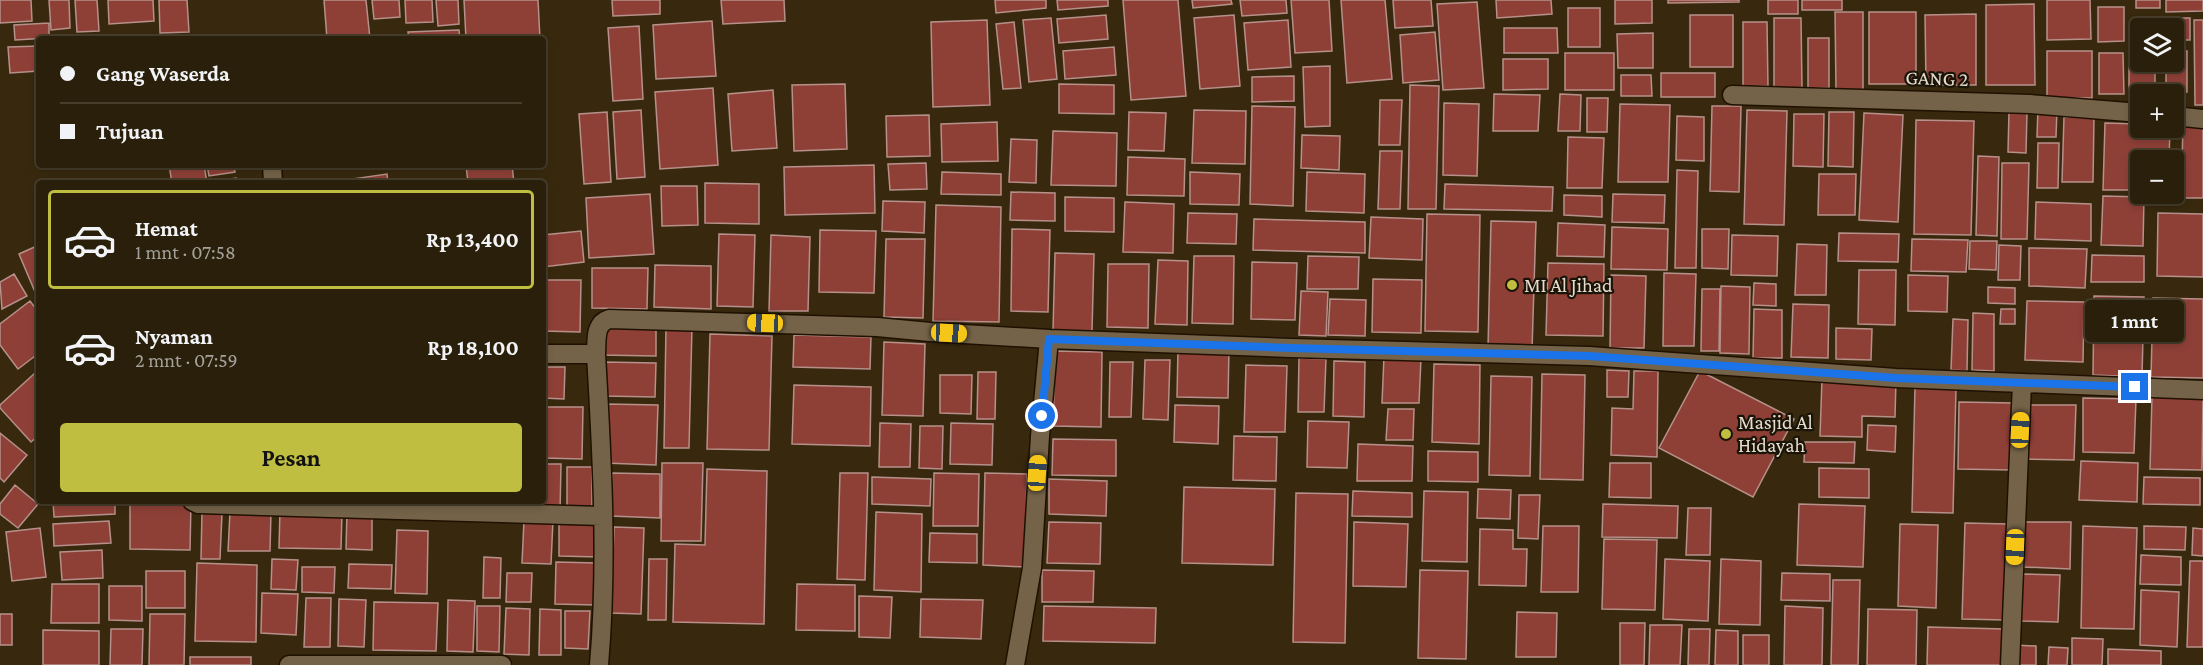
<!DOCTYPE html>
<html lang="id">
<head>
<meta charset="utf-8">
<style>
  :root { --surface:#2a1f0a; --page:#322713; --text:#f1f3f6; --muted:#a5a29c; --line:#463d2b; --accent:#c0be40 }
  body { margin:0; font-family:"Crimson Pro",serif; background:var(--page); color:var(--text); height:100vh; display:flex; flex-direction:column; font-size:22px; white-space:nowrap }
  * { box-sizing:border-box; margin:0 }
  p { font-size:20px; color:var(--muted) }
  .icon { flex:none; width:33px; height:33px; fill:none; stroke:currentColor; stroke-width:2; stroke-linecap:round; stroke-linejoin:round }
  .map { position:relative; flex:1; overflow:hidden }
  .sheet { position:absolute; left:36px; top:180px; width:510px; height:324px; display:flex; flex-direction:column; background:var(--surface); border-radius:6px; box-shadow:0 3px 9px #0003,0 0 0 2px var(--line) }
  .sheet>* { flex:none }
  .hud { position:absolute; left:36px; top:36px; width:510px; height:132px; border-radius:6px; box-shadow:0 3px 9px #0003,0 0 0 2px var(--line); display:grid; align-content:center; height:132px; padding:0 24px; background:var(--surface) }
  .buttons { position:absolute; left:2130px; top:18px; display:grid; gap:12px }
  .buttons a { display:grid; place-items:center; width:54px; height:54px; border-radius:6px; background:var(--surface); box-shadow:0 3px 9px #0003,0 0 0 2px var(--line); font-size:30px }
  .end { position:absolute; width:27px; height:27px; margin:-14px; border:8px solid #1a73e8; background:#fff; box-shadow:0 0 0 3px #fff }
  .from { border-radius:50% }
  .bubble { position:absolute; height:42px; border-radius:6px; background:var(--surface); box-shadow:0 3px 9px #0003,0 0 0 2px var(--line); font-size:20px; font-weight:700; line-height:42px; text-align:center }
  .car { position:absolute; width:18px; height:36px; margin:-18px -9px; border-radius:8px; box-shadow:0 0 4px 2px #0007; background:linear-gradient(#f5c518 24%,#345 0 40%,#f5c518 0 76%,#345 0 86%,#f5c518 0) }
  .hud b { display:flex; align-items:center; gap:21px; height:57px; font-size:22px }
  .hud b+b { border-top:2px solid var(--line) }
  .hud i { width:15px; height:15px; background:var(--text) }
  ul { padding:10px 0 0; list-style:none }
  li { display:flex; align-items:center; gap:18px; height:99px; margin:0 12px 9px; padding:0 12px; border:3px solid transparent; border-radius:6px }
  li div { flex:1 }
  li b { display:block; font-size:22px }
  li em { font-style:normal; font-weight:700 }
  li.current { border-color:var(--accent) }
  li>.icon { width:54px; height:54px; stroke-width:1.5 }
  .cta { display:flex; gap:12px; margin-top:auto; padding:12px 24px }
  .cta a { flex:1; height:69px; border-radius:6px; background:var(--accent); color:#111; font-size:24px; font-weight:700; line-height:69px; text-align:center }
  .map>svg:first-child { display:block }
</style>
</head>
<body>
<div class="map">
<svg width="2203" height="665" viewBox="0 0 2203 665">
  <rect width="100%" height="100%" fill="#38290e"/>
  <path fill="#8e4037" stroke="#b6908a" stroke-width="1.5" d="M0 0H31L32 21 0 23Z
    M49 0H69L70 28 51 30Z
    M75 0H97L99 31 77 32Z
    M108 0H153L154 21 109 24Z
    M159 0H187L189 32 160 33Z
    M324 0H366L370 39H327Z
    M372 0H399L400 17 374 19Z
    M405 0H432L433 22 406 23Z
    M436 0H458L459 24 438 26Z
    M464 0H538L540 39H466Z
    M612 0H660V14L613 16Z
    M721 0H784L785 21 723 24Z
    M995 0H1046V8L996 13Z
    M1057 0H1108V6L1058 10Z
    M1123 0H1178L1186 96 1131 100Z
    M1192 0H1231L1232 4 1193 8Z
    M1240 0H1286L1287 13 1242 16Z
    M1291 0H1329L1332 51 1295 53Z
    M1341 0H1385L1392 79 1347 83Z
    M1393 0H1431L1433 26 1395 28Z
    M1496 0H1551L1552 14 1497 18Z
    M1615 0H1652V23L1615 24Z
    M1668 0H1739V2L1668 3Z
    M1768 0H1798V14H1768Z
    M1802 0H1842V10H1802Z
    M2047 0H2090L2091 39 2047 40Z
    M2136 0H2160V8H2136Z
    M2166 0H2203V11L2166 12Z
    M1477 2 1484 88 1443 90 1437 4Z
    M2034 4 2035 85H1986V5Z
    M2098 7H2124V41L2098 42Z
    M1568 8H1600V47H1568Z
    M1835 12H1863V91H1836Z
    M1869 12H1916V84H1869Z
    M1976 14V85H1926L1925 15Z
    M1106 15 1108 39 1059 43 1057 19Z
    M1234 15 1240 86 1200 89 1194 18Z
    M1690 15H1733V67H1690Z
    M1051 18 1057 79 1029 82 1023 20Z
    M1774 18H1801L1802 88H1774Z
    M2165 18H2190V40H2174V28H2165Z
    M987 20 990 105 933 107 931 22Z
    M1288 20 1291 67 1248 70 1244 23Z
    M2132 20H2155V28H2140V51H2132Z
    M2194 20H2203V105H2195Z
    M712 21 716 76 656 79 653 25Z
    M1014 22 1021 88 1003 89 996 24Z
    M1743 22H1767L1768 86 1743 87Z
    M49 23V38L15 40 14 25Z
    M639 26 643 99 613 101 608 28Z
    M1504 28H1557L1558 53H1504Z
    M459 30 460 39H409L408 32Z
    M1435 32 1439 80 1403 83 1400 35Z
    M1653 33V68H1618L1617 34Z
    M1808 38H1829V88H1808Z
    M39 46V71L10 73 8 47Z
    M1114 47 1116 75 1065 79 1063 51Z
    M2047 51H2092V98H2047Z
    M2174 51H2187V92H2166V62H2174Z
    M1565 53H1614V90H1565Z
    M2099 53H2123L2124 94H2099Z
    M2129 57H2140V62H2155V94H2140V102H2129Z
    M1503 59H1548V89L1503 90Z
    M1330 66V126L1305 127 1303 67Z
    M1661 73H1715V97H1661Z
    M1621 75H1651L1652 96H1621Z
    M1294 76V101L1252 102V77Z
    M845 84 847 149 794 151 792 85Z
    M1059 84 1114 85V114L1059 113Z
    M1410 85 1439 86 1436 209H1408Z
    M713 88 718 165 660 169 655 92Z
    M773 90 777 148 732 151 728 94Z
    M1494 94 1540 95 1538 131H1493Z
    M1560 94 1581 95 1580 131H1558Z
    M1587 98H1608L1607 132H1587Z
    M1380 100H1402L1400 145H1379Z
    M1444 103 1479 104 1477 176 1443 175Z
    M1620 104 1670 105 1668 182H1618Z
    M1252 106 1295 107 1293 206 1250 204Z
    M1712 106H1741L1739 192 1710 191Z
    M2038 108 2057 109 2056 137H2037Z
    M641 110 645 177 617 179 613 112Z
    M1194 110 1246 111 1245 164 1192 163Z
    M1747 110 1787 111 1784 225 1744 224Z
    M607 112 611 182 584 184 579 114Z
    M1129 112 1166 113 1164 151 1128 150Z
    M1829 112H1854L1853 167 1828 166Z
    M2009 112H2027L2026 153 2008 152Z
    M1864 113 1903 115 1898 222 1859 220Z
    M1794 114H1824L1823 167 1793 166Z
    M929 115 930 156 887 157 886 116Z
    M1677 116 1704 117V161L1676 160Z
    M2064 117 2094 118 2093 182H2062Z
    M1916 120 1974 121 1971 235 1914 234Z
    M997 122 998 161 942 162 941 124Z
    M2105 123 2140 124V128H2170L2169 160H2140V190H2103Z
    M2183 125 2203 126V198H2181Z
    M1053 131 1117 133 1116 186 1051 185Z
    M1302 135 1340 136 1339 170 1301 168Z
    M1568 137 1604 138 1602 188H1567Z
    M1011 139 1037 140 1036 183 1009 182Z
    M2038 143H2059L2058 188H2037Z
    M1380 151H1402L1400 209H1378Z
    M1978 156 1999 157 1997 236 1976 235Z
    M1128 157 1185 159 1184 196 1127 195Z
    M926 163 927 189 890 190 888 164Z
    M2002 163H2029L2027 239H2001Z
    M169 165H204L207 183H172Z
    M207 165H234L235 172 209 176Z
    M466 165H512L514 183H468Z
    M874 165 875 213 785 215 784 167Z
    M1677 170 1698 171 1696 268H1675Z
    M942 172 1001 174V195L941 194Z
    M1190 172 1240 174 1239 205 1190 204Z
    M1307 172 1365 174 1364 213 1306 211Z
    M387 174 388 183H353L352 179Z
    M1819 174H1856L1855 215H1818Z
    M236 178 237 183H219V181Z
    M705 183 759 184V224L705 223Z
    M1445 184 1553 187 1552 211 1444 209Z
    M661 186H697L698 225 662 226Z
    M1011 192 1055 193V221L1010 220Z
    M650 194 654 254 589 258 586 198Z
    M1613 194 1665 195 1664 223 1612 222Z
    M1564 195 1602 196V217L1564 215Z
    M2103 196 2144 197 2143 246 2101 245Z
    M1065 197 1114 198V232L1065 231Z
    M883 201 925 202 924 233 882 231Z
    M1125 202 1174 204 1173 253 1123 252Z
    M2036 202 2091 204V241L2035 239Z
    M936 205 1001 207 999 322 933 321Z
    M1188 213 1237 214 1236 244 1187 243Z
    M2158 213 2203 214V277L2157 276Z
    M1427 214 1480 215 1478 332 1425 331Z
    M1371 217 1423 219 1422 260 1369 258Z
    M1254 219 1365 222V253L1253 250Z
    M1491 221 1536 222 1532 350 1488 348Z
    M1558 223 1605 225 1604 257 1557 256Z
    M1612 227 1668 229 1667 270 1611 269Z
    M1012 229 1050 230 1048 312 1011 311Z
    M1702 229H1729L1728 269 1702 268Z
    M820 230 876 231 874 293 819 292Z
    M581 231 584 262 543 267V235Z
    M1839 233 1899 234 1898 262 1838 261Z
    M719 234 755 235 753 307 717 306Z
    M771 235 810 237 808 311H769Z
    M1732 235 1778 236 1777 276 1731 275Z
    M886 239H925L923 318 884 317Z
    M1912 239 1968 240 1966 272 1911 271Z
    M1970 241H1997L1996 270 1969 269Z
    M1797 244 1827 245 1826 295H1795Z
    M39 245V298L38 299 19 254Z
    M1999 245 2021 246 2020 280H1998Z
    M2029 248 2087 249 2085 288 2029 286Z
    M1055 253 1094 254 1092 332 1053 331Z
    M2092 255 2144 256V282H2091Z
    M1194 256H1234L1233 324 1192 323Z
    M1308 256 1359 257 1358 289H1307Z
    M1158 260 1188 261 1187 325 1155 324Z
    M1252 262 1297 263 1295 320 1251 319Z
    M1548 263 1604 264 1603 336 1546 335Z
    M1108 264H1149L1148 328 1107 327Z
    M655 265 711 266V309L654 307Z
    M592 268H648L647 309 592 308Z
    M1859 270H1896L1895 325 1858 324Z
    M1664 273 1696 274 1694 346H1663Z
    M14 274 27 296 2 309 0 282Z
    M1611 275 1646 276 1644 348H1610Z
    M1908 275 1948 276 1947 312 1908 311Z
    M1373 279 1422 280 1421 333 1372 332Z
    M543 280H581L580 332 543 331Z
    M1754 283 1776 284V306L1753 305Z
    M1721 286 1750 287 1749 354 1720 353Z
    M1988 287 2015 288V304L1988 303Z
    M1702 289H1720L1719 351H1701Z
    M1301 291 1328 292 1326 336 1299 335Z
    M2094 296 2144 297 2142 377 2093 375Z
    M2153 298 2203 299V378L2151 377Z
    M1330 299 1366 300 1365 336 1328 335Z
    M30 301 39 313V353L18 369 0 345V324Z
    M2027 301 2084 302 2083 362 2025 360Z
    M1793 304 1829 305 1828 358 1791 357Z
    M1754 309 1782 310V358H1753Z
    M2001 309H2015V324H2000Z
    M1973 313 1994 314V371L1972 370Z
    M1953 319 1968 320 1967 371 1951 370Z
    M600 324 656 325V356L600 355Z
    M666 327H692L689 448H664Z
    M1836 328 1872 329 1871 360 1836 359Z
    M710 334 772 336 769 450 707 449Z
    M794 335 871 337 870 369 793 367Z
    M884 342 925 344 923 416 882 415Z
    M1178 348 1229 350 1228 398 1177 397Z
    M1055 351 1102 352 1101 427 1053 426Z
    M1384 356 1421 358 1419 403H1382Z
    M1299 358 1326 359 1324 412H1298Z
    M1145 360H1170L1168 420 1143 419Z
    M1334 361 1365 362 1364 417 1333 416Z
    M604 362 656 363 655 397 603 396Z
    M1110 362H1133L1131 417H1109Z
    M1434 364 1480 365 1479 444 1432 442Z
    M1246 365 1287 366 1285 432H1244Z
    M543 367H565L564 399 543 398Z
    M1607 370 1629 371 1628 397H1607Z
    M1634 371H1658L1657 457 1611 455 1612 408 1633 409Z
    M1700 371 1794 419 1753 497 1659 448Z
    M978 372H996L995 419H977Z
    M35 373 39 377V435L31 442 0 408V405Z
    M1542 374 1585 375 1583 480 1540 479Z
    M940 375H972L971 414 940 413Z
    M1491 376 1532 377 1530 476 1489 475Z
    M1822 379 1896 380 1895 417 1862 416V437L1820 436Z
    M794 385 871 387 870 446 792 444Z
    M1915 387 1956 388 1953 513 1912 512Z
    M2152 396 2203 397 2202 470 2150 469Z
    M2083 398 2136 399 2134 453 2083 452Z
    M1959 402 2015 403 2013 470 1958 469Z
    M607 404 658 405 656 465 605 463Z
    M1175 405 1219 406 1218 444 1174 442Z
    M2025 405H2076L2074 460 2023 459Z
    M543 407H583L582 459 543 458Z
    M1388 409H1414L1413 440H1386Z
    M1308 421 1349 422 1347 468 1307 467Z
    M880 423 911 424 910 467H879Z
    M951 423 993 424 992 465 950 464Z
    M1868 425 1896 426 1895 452 1867 450Z
    M920 426H943L942 469 919 468Z
    M0 433 27 455 4 482 0 478Z
    M1234 436 1277 437 1276 481 1233 480Z
    M1053 439 1116 440V476L1052 475Z
    M1805 442H1855L1854 463 1804 462Z
    M1358 444 1413 446 1412 481H1357Z
    M1428 451 1478 452V482L1428 481Z
    M2081 461 2138 463 2137 502 2079 500Z
    M662 463H703L701 541H661Z
    M1610 463H1651V498L1609 497Z
    M543 464H561L560 512 525 511V501H543Z
    M567 467H592V508H567Z
    M1819 468 1869 469V498L1819 497Z
    M707 469 767 471 764 624 673 622 675 544 705 545Z
    M612 473 660 474V518L611 516Z
    M840 473H868L865 580 837 579Z
    M934 473 979 474 978 526H933Z
    M985 473 1027 474 1025 567 983 565Z
    M872 477 931 479 930 506 872 504Z
    M2144 477 2200 478V505L2143 504Z
    M1049 479 1107 481 1106 516 1049 514Z
    M15 485 38 504 18 528 0 514V504Z
    M1184 487 1275 489 1273 565 1182 563Z
    M1478 489 1511 490 1510 519 1477 518Z
    M1353 491 1412 493V517L1352 516Z
    M1424 491 1468 492 1467 562 1422 561Z
    M1296 493 1348 494 1345 643 1293 642Z
    M1519 495H1540L1538 539 1518 538Z
    M53 501H115V514L54 517Z
    M477 501H515V512H477Z
    M130 502 191 503 190 550 130 549Z
    M1603 504 1678 506 1677 538 1602 537Z
    M1799 504 1865 506 1863 567 1797 565Z
    M1688 508H1711L1710 555H1686Z
    M280 510 342 512 341 549 279 548Z
    M347 511 372 512V550L346 549Z
    M202 512 222 513 220 559H201Z
    M230 512H271L270 551H228Z
    M876 512 922 514 921 592 874 590Z
    M524 520H553L551 564 522 563Z
    M109 521 111 543 54 546 53 524Z
    M559 522 600 523 599 557 559 556Z
    M1049 522 1101 523 1100 564 1047 563Z
    M1354 522 1408 524 1406 587 1353 586Z
    M2025 522H2071L2070 569 2024 567Z
    M1965 523 2008 524 2005 620 1962 619Z
    M1900 524 1938 525 1936 608 1898 606Z
    M1543 526H1579L1578 592H1541Z
    M2083 526 2137 528 2134 629 2081 628Z
    M2144 526 2186 527 2185 550 2144 549Z
    M614 527 644 528 641 614 611 613Z
    M40 528 46 577 12 581 6 532Z
    M2193 528 2203 529V556L2192 555Z
    M1480 529 1513 530V549H1527L1526 586 1479 585Z
    M397 530 428 531 427 594 395 593Z
    M930 533 977 534V563L929 562Z
    M1604 539 1657 540 1655 610 1602 609Z
    M102 550 103 578 62 580 60 552Z
    M2141 555 2181 557V585L2140 584Z
    M484 557 501 558 500 598H483Z
    M272 559 298 560 296 590 271 589Z
    M649 559H667L666 620H648Z
    M1665 559 1710 561 1708 621 1663 619Z
    M1721 559 1761 561 1760 625 1719 624Z
    M2190 561H2203V647H2187Z
    M556 562 597 563 596 605 555 604Z
    M197 563 257 565 256 642 195 641Z
    M349 564 392 565 391 589 348 588Z
    M302 567H335L334 593 302 592Z
    M1042 570 1094 571 1093 602H1042Z
    M1420 570 1468 571 1466 659 1418 658Z
    M146 571H185V608H146Z
    M507 573H532L531 602H506Z
    M1782 573 1830 574V601L1781 600Z
    M2021 574 2060 575 2058 622 2020 621Z
    M1833 580H1860L1858 665H1831Z
    M52 584H99V623H51Z
    M797 584 855 585V631L796 630Z
    M109 586H142V621L109 620Z
    M2141 590 2179 592 2177 647 2140 645Z
    M262 593 298 594 296 635 261 633Z
    M859 596 892 597 890 638 859 637Z
    M306 598H331L330 647H304Z
    M339 599 366 600 364 647 338 646Z
    M921 599 983 600 981 639 920 637Z
    M448 600 475 601 473 652 447 651Z
    M374 602 438 603 436 651 373 650Z
    M477 606H500L499 652 477 651Z
    M1044 606 1156 608 1155 643 1043 641Z
    M1785 606 1823 608 1822 665H1784Z
    M506 608 530 609 529 655 504 654Z
    M540 609 561 610V655H539Z
    M1868 609 1917 610 1916 665H1867Z
    M565 611H590L588 649 565 648Z
    M1517 612 1557 613 1556 657H1516Z
    M0 614H12V645H0Z
    M150 614H185L184 665H149Z
    M1620 623H1645L1644 665H1620Z
    M1650 625H1682L1680 665H1649Z
    M1928 627 2004 629 2003 665H1927Z
    M111 629H143L142 665H110Z
    M1689 629H1710L1709 665H1688Z
    M43 630 99 631V665H43Z
    M1716 630 1738 631V665H1715Z
    M1743 635H1769V665H1743Z
    M2072 638 2103 639 2102 665H2072Z
    M2013 645 2036 646V665H2012Z
    M2049 647 2068 648 2067 665H2048Z
    M2108 649 2161 651V665H2108Z
    M190 657H251V665H190Z"/>
  <g fill="none" stroke-linecap="round" stroke-linejoin="round">
    <defs>
      <path id="minor" d="M1732 95 2030 104 2140 113
        M2174 116 2203 119
        M272 165 273 183
        M543 354H596
        M192 501 198 504 602 516
        M289 665H502
        M599 665C608 562 602 457 596 354 597 340 594 324 609 319L877 327 930 332 1049 339 1291 348 1589 356 1896 378 2203 390
        M1015 665 1032 568 1040 436 1049 339
        M2010 665 2022 383"/>
    </defs>
    <use href="#minor" stroke="#1f1100" stroke-width="21"/>
    <use href="#minor" stroke="#746348" stroke-width="18"/>
  </g>
  <g fill="none" stroke-linecap="round" stroke-linejoin="round">
    <path stroke="#1a73e8" stroke-width="8" d="M1042 416 1049 339 1291 348 1589 356 1896 378 2135 387"/>
  </g>
  <g fill="#c0be40" stroke="#191308" stroke-width="2">
    <circle cx="1512" cy="285" r="6"/>
    <circle cx="1726" cy="434" r="6"/>
  </g>
  <g text-anchor="middle" stroke-width="4.5" stroke-linejoin="round" paint-order="stroke">
    <g font-size="20" fill="#e6ddcd" stroke="#191308">
      <text transform="translate(1937 78) rotate(2)" y="7">GANG 2</text>
    </g>
    <g font-size="20" fill="#e6ddcd" stroke="#191308" text-anchor="start">
      <text x="1524" y="292">MI Al Jihad</text>
      <text x="1738" y="429">Masjid Al<tspan x="1738" dy="23">Hidayah</tspan></text>
    </g>
  </g>
</svg>
<div class="buttons">
<a><svg class="icon" aria-label="layers" viewBox="0 0 24 24"><path d="M12 4l9 5-9 5-9-5zM3 14l9 5 9-5"/></svg></a>
<a>+</a>
<a>−</a>
</div>
<i class="end from" style="left:1042px;top:416px"></i>
<i class="end" style="left:2135px;top:387px"></i>
<div class="bubble" style="left:2085px;top:300px;width:99px">1 mnt</div>
<i class="car" style="left:765px;top:323px;rotate:272deg"></i>
<i class="car" style="left:949px;top:333px;rotate:93deg"></i>
<i class="car" style="left:2020px;top:430px;rotate:3deg"></i>
<i class="car" style="left:1037px;top:473px;rotate:4deg"></i>
<i class="car" style="left:2015px;top:547px;rotate:182deg"></i>
<div class="hud">
<b><i class="from"></i>Gang Waserda</b>
<b><i></i>Tujuan</b>
</div>
<section class="sheet">
<ul>
<li class="current"><svg class="icon" aria-label="car" viewBox="0 0 24 24"><path d="M5 17H2v-5l4-1 3-4h7l3 4 3 1v5h-3M9 17h6M6 11h13"/><circle cx="7" cy="17" r="2"/><circle cx="17" cy="17" r="2"/></svg><div><b>Hemat</b><p>1 mnt · 07:58</p></div><em>Rp 13,400</em></li>
<li><svg class="icon" aria-label="car" viewBox="0 0 24 24"><path d="M5 17H2v-5l4-1 3-4h7l3 4 3 1v5h-3M9 17h6M6 11h13"/><circle cx="7" cy="17" r="2"/><circle cx="17" cy="17" r="2"/></svg><div><b>Nyaman</b><p>2 mnt · 07:59</p></div><em>Rp 18,100</em></li>
</ul>
<div class="cta"><a>Pesan</a></div>
</section>
</div>
</body>
</html>
